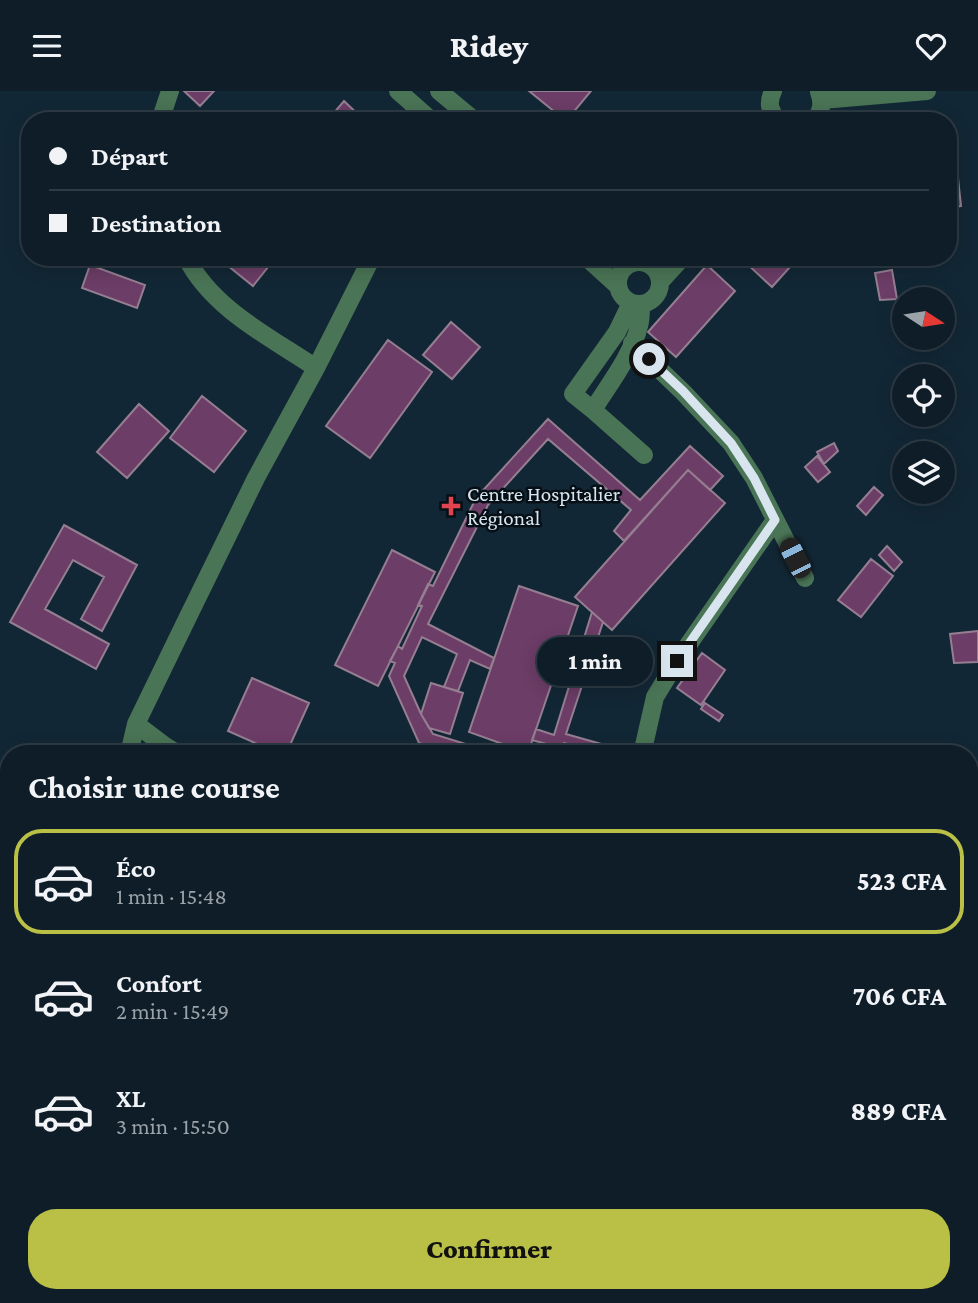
<!DOCTYPE html>
<html lang="fr">
<head>
<meta charset="utf-8">
<style>
  :root { --surface:#0e1d28; --page:#172630; --text:#f1f3f6; --muted:#9ba2a8; --line:#2e3b45; --accent:#bac045 }
  body { margin:0; font-family:"Crimson Pro",serif; background:var(--page); color:var(--text); height:100vh; display:flex; flex-direction:column; font-size:26px; white-space:nowrap }
  * { box-sizing:border-box; margin:0 }
  p { font-size:23px; color:var(--muted) }
  .icon { flex:none; width:38px; height:38px; fill:none; stroke:currentColor; stroke-width:2; stroke-linecap:round; stroke-linejoin:round }
  .map { position:relative; flex:1; overflow:hidden }
  .drawer { position:absolute; left:0px; top:654px; width:978px; height:558px; display:flex; flex-direction:column; background:var(--surface); border-radius:28px 28px 0 0; box-shadow:0 4px 18px #0003,0 0 0 2px var(--line) }
  .drawer>* { flex:none }
  .banner { position:absolute; left:21px; top:21px; width:936px; height:154px; border-radius:28px; box-shadow:0 4px 18px #0003,0 0 0 2px var(--line); display:grid; align-content:center; height:154px; padding:0 28px; background:var(--surface) }
  .needle { width:46px; rotate:102deg }
  .fabs { position:absolute; left:892px; top:196px; display:grid; gap:14px }
  .fabs a { display:grid; place-items:center; width:63px; height:63px; border-radius:50%; background:var(--surface); box-shadow:0 4px 18px #0003,0 0 0 2px var(--line); font-size:35px }
  .end { position:absolute; width:32px; height:32px; margin:-16px; border:9px solid #d8e5ef; background:#111; box-shadow:0 0 0 4px #111 }
  .from { border-radius:50% }
  .bubble { position:absolute; height:49px; border-radius:24px; background:var(--surface); box-shadow:0 4px 18px #0003,0 0 0 2px var(--line); font-size:23px; font-weight:800; line-height:49px; text-align:center }
  .car { position:absolute; width:21px; height:42px; margin:-21px -10px; border-radius:9px; box-shadow:0 0 5px 2px #0007; background:linear-gradient(#222 24%,#8ab4d8 0 40%,#222 0 76%,#8ab4d8 0 86%,#222 0) }
  .banner b { display:flex; align-items:center; gap:24px; height:66px; font-size:26px }
  .banner b+b { border-top:2px solid var(--line) }
  .banner i { width:18px; height:18px; background:var(--text) }
  ul { padding:0; list-style:none }
  li { display:flex; align-items:center; gap:21px; height:105px; margin:0 14px 10px; padding:0 14px; border:4px solid transparent; border-radius:28px }
  li div { flex:1 }
  li b { display:block; font-size:26px }
  li em { font-style:normal; font-weight:800 }
  li.active { border-color:var(--accent) }
  li>.icon { width:63px; height:63px; stroke-width:1.5 }
  h2 { padding:0 28px; font-size:32px; line-height:84px }
  .action { display:flex; gap:14px; margin-top:auto; padding:14px 28px }
  .action a { flex:1; height:80px; border-radius:28px; background:var(--accent); color:#111; font-size:28px; font-weight:800; line-height:80px; text-align:center }
  header { display:flex; justify-content:space-between; align-items:center; height:91px; padding:0 28px; background:var(--surface); font-size:32px; font-weight:800 }
  .map>svg:first-child { display:block }
</style>
</head>
<body>
<header><svg class="icon" aria-label="menu" viewBox="0 0 24 24"><path d="M4 6h16M4 12h16M4 18h16"/></svg>Ridey<svg class="icon" aria-label="heart" viewBox="0 0 24 24"><path d="M12 20l-8-8c-3-5 5-10 8-4 3-6 11-1 8 4z"/></svg></header>
<div class="map">
<svg width="978" height="1212" viewBox="0 0 978 1212">
  <rect width="100%" height="100%" fill="#122735"/>
  <path fill="#6c3d67" stroke="#957e91" stroke-width="2" d="M184 0H214L200 15Z
    M529 0H591L566 30Z
    M344 10 365 30H327Z
    M956 68 961 115 948 118V69Z
    M217 166H276L253 195Z
    M752 166H799L772 196 746 172Z
    M90 174 145 194 137 217 82 197Z
    M707 174 735 200 676 266 648 241Z
    M892 179 897 208 880 209 875 182Z
    M451 231 480 256 452 288 423 264Z
    M388 249 432 281 370 367 326 335Z
    M202 305 246 340 214 381 170 347Z
    M139 313 169 340 127 387 97 361Z
    M548 328 640 409 690 355 723 385 710 399 688 379 624 450 614 440 631 419 548 348 488 414 428 533 494 567 490 578 470 569 458 600 444 596 457 563 422 546 404 585 421 623 433 643 498 663H455L419 652 389 585 395 572 390 570 398 555 402 558 422 515 418 514 428 493 433 495 476 407Z
    M834 352 838 360 824 373 817 361Z
    M817 365 830 381 818 391 805 376Z
    M688 379 725 412 612 539 575 506Z
    M874 396 883 404 866 424 857 415Z
    M64 434 137 474 102 540 81 528 104 486 73 469 45 518 109 553 96 578 10 531Z
    M887 455 902 471 894 480 879 464Z
    M392 459 435 481 378 595 335 574Z
    M871 468 893 485 861 526 838 509Z
    M519 495 578 515 528 662 469 641Z
    M592 521 603 531 566 643 612 656 611 663H597V662L564 652 560 663H548L550 654 532 649 536 638 554 644Z
    M978 540V571L954 572 950 543Z
    M702 562 725 579 701 614 677 597Z
    M252 587 309 612 286 663H280L228 640Z
    M431 592 463 602 450 643 429 637 421 623Z
    M705 612 723 624 719 630 701 618Z
    M0 790 9 791V861L0 860Z"/>
  <g fill="none" stroke-linecap="round" stroke-linejoin="round">
    <path stroke="#4a7456" stroke-width="18" d="M398 0 432 30
      M439 0 475 30
      M773 0C767 13 770 18 777 30
      M822 9 927 0
      M160 30 170 0
      M814 30C822 21 823 12 819 1
      M186 166C212 218 270 246 316 277
      M586 166 618 195
      M618 192a21 21 0 1 1 42 0a21 21 0 1 1-42 0Z
      M660 191 683 166
      M631 212 617 241 573 303 593 319C608 295 633 262 639 235 641 229 641 220 641 213
      M632 252 683 301 731 352 754 387 805 487
      M593 319 644 364
      M136 633 165 655 178 663
      M129 663 136 633 186 530 256 387 316 277 372 166
      M642 663 655 606 677 570 775 429
      M49 1212 50 1204"/>
  </g>
  <g fill="none" stroke-linecap="round" stroke-linejoin="round">
    <path stroke="#d8e5ef" stroke-width="9" d="M649 268 683 300 731 352 754 387 775 429 677 570"/>
  </g>
  <path fill="#e0444e" stroke="#060f15" stroke-width="2.5" d="M447.5 404.5h7v7h7v7h-7v7h-7v-7h-7v-7h7z"/>
  <g text-anchor="middle" stroke-width="5" stroke-linejoin="round" paint-order="stroke">
    <g font-size="21" fill="#d8e5ef" stroke="#060f15" text-anchor="start">
      <text x="467" y="410">Centre Hospitalier<tspan x="467" dy="24">Régional</tspan></text>
    </g>
  </g>
</svg>
<div class="fabs">
<a><svg class="needle" viewBox="-14 -14 28 28"><path d="M0-13l5 13h-10z" fill="#e53935"/><path d="M0 13l5-13h-10z" fill="#9ba2a8"/></svg></a>
<a><svg class="icon" aria-label="locate" viewBox="0 0 24 24"><circle cx="12" cy="12" r="6"/><path d="M12 2v4M12 18v4M2 12h4M18 12h4"/></svg></a>
<a><svg class="icon" aria-label="layers" viewBox="0 0 24 24"><path d="M12 4l9 5-9 5-9-5zM3 14l9 5 9-5"/></svg></a>
</div>
<i class="end from" style="left:649px;top:268px"></i>
<i class="end" style="left:677px;top:570px"></i>
<div class="bubble" style="left:537px;top:546px;width:116px">1 min</div>
<i class="car" style="left:795px;top:467px;rotate:333deg"></i>
<div class="banner">
<b><i class="from"></i>Départ</b>
<b><i></i>Destination</b>
</div>
<section class="drawer">
<h2>Choisir une course</h2>
<ul>
<li class="active"><svg class="icon" aria-label="car" viewBox="0 0 24 24"><path d="M5 17H2v-5l4-1 3-4h7l3 4 3 1v5h-3M9 17h6M6 11h13"/><circle cx="7" cy="17" r="2"/><circle cx="17" cy="17" r="2"/></svg><div><b>Éco</b><p>1 min · 15:48</p></div><em>523 CFA</em></li>
<li><svg class="icon" aria-label="car" viewBox="0 0 24 24"><path d="M5 17H2v-5l4-1 3-4h7l3 4 3 1v5h-3M9 17h6M6 11h13"/><circle cx="7" cy="17" r="2"/><circle cx="17" cy="17" r="2"/></svg><div><b>Confort</b><p>2 min · 15:49</p></div><em>706 CFA</em></li>
<li><svg class="icon" aria-label="car" viewBox="0 0 24 24"><path d="M5 17H2v-5l4-1 3-4h7l3 4 3 1v5h-3M9 17h6M6 11h13"/><circle cx="7" cy="17" r="2"/><circle cx="17" cy="17" r="2"/></svg><div><b>XL</b><p>3 min · 15:50</p></div><em>889 CFA</em></li>
</ul>
<div class="action"><a>Confirmer</a></div>
</section>
</div>
</body>
</html>
